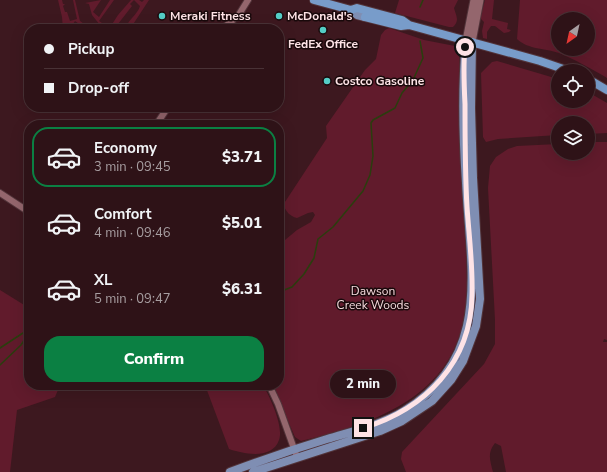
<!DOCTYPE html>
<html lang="en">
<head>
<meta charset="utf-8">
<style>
  :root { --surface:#2e1217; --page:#361b20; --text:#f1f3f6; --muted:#a79ea1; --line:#493236; --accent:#0b8043 }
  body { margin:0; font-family:"Nunito Sans",sans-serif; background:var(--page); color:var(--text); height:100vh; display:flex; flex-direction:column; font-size:15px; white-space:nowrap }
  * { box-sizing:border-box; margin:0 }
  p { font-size:13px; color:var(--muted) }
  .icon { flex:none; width:22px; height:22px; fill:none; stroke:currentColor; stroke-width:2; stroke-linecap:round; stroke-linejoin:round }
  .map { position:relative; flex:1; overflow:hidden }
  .drawer { position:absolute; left:24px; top:120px; width:260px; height:270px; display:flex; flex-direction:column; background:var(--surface); border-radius:16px; box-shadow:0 4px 16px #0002,0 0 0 1px var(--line) }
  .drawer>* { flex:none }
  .banner { position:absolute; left:24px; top:24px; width:260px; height:88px; border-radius:16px; box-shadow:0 4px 16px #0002,0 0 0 1px var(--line); display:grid; align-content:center; height:88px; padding:0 20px; background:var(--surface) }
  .needle { width:26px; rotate:213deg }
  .tools { position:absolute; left:551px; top:12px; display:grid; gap:8px }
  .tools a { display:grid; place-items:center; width:44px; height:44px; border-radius:50%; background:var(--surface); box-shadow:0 4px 16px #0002,0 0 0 1px var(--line); font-size:20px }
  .end { position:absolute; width:18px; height:18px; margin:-9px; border:5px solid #fee3e6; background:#111; box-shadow:0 0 0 2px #111 }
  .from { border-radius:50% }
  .bubble { position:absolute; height:28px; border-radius:14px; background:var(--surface); box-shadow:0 4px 16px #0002,0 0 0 1px var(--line); font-size:13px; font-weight:800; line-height:28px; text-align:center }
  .banner b { display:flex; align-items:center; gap:14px; height:38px; font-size:15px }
  .banner b+b { border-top:1px solid var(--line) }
  .banner i { width:10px; height:10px; background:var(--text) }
  ul { padding:7px 0 0; list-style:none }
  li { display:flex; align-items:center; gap:12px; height:60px; margin:0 8px 6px; padding:0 12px; border:2px solid transparent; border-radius:16px }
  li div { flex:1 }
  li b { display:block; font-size:15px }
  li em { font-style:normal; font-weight:800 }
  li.selected { border-color:var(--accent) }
  li>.icon { width:36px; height:36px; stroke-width:1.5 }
  .cta { display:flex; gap:8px; margin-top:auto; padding:8px 20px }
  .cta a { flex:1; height:46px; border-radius:16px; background:var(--accent); color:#fff; font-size:16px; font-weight:800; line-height:46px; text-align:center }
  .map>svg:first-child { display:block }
</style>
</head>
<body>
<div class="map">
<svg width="607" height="472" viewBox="0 0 607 472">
  <rect width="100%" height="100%" fill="#3d181f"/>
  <path fill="#611b2c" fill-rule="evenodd" d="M58 0H62L63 4H65L63 6 65 12H67L70 21 77 19 73 0H75L80 21 91 29H86L75 21 71 27 73 29H63L62 17Z
    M101 0 93 12 99 17 110 0H114L99 21 102 23 100 25 92 15 89 4 85 3Z
    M131 0H139L142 2 144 0H149L130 29H125C127 21 138 14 140 6L134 0 130 4 132 6 118 24 116 23 113 27 115 29H109L118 15Z
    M399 0H458L454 8C456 16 460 20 453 27H449L395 13Z
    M485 0H494L492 19 508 23 507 29 511 30 509 32 504 33 495 26H491L487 32V39L483 38 482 31 484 22 480 18Z
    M520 0H607V78C594 70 572 58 559 53 545 48 529 50 517 39ZM558 19H588V49H558Z
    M389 28 424 40 455 46 459 50 467 285C467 390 388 420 301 441L295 437 272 385H279V245L297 230 311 222 315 215 313 212 308 213 297 218C289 216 287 212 283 205L327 138 326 126 365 70 376 59 381 35 385 30Z
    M497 61 558 79V101H588V92L607 103V133L588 134V123H558V135L498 139 486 142 483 137 481 73 492 62Z
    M588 142H607V340L604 339 603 342H607V472H506L501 446 495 443C487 453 490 460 493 472H406L401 459 402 452 484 364 495 344V320L488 188 490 166 496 157 508 149 517 146 558 144V153H588Z
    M0 290 29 308V385H60L55 397 17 410 10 472H0Z
    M205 385H263C270 397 284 427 279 440 272 460 244 454 229 449Z"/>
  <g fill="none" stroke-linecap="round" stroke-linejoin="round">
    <path stroke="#2a3e0e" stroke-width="1.5" d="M420 7 423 0
      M279 292 292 287 304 274 314 258 318 239 333 227 363 191 370 175 373 156 371 123 373 120 395 108 402 93 413 80 423 58 420 41
      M0 348 23 333 29 332
      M0 365 21 345 29 333"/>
    <defs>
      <path id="tertiary" d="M222 29 238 16 248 0
        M156 125 168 107
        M0 193 29 212
        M269 385 278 404 297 457"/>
      <path id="secondary" d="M466 41 474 0
        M472 42 480 0"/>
      <path id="primary" d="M351 10 357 15 365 17
        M230 472C262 460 294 449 327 439 353 431 381 425 404 411 493 357 470 269 466 183 463 138 462 85 466 41
        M253 472 380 431 402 421 432 401 451 380 463 361 476 326 480 299 473 178 471 108 472 42"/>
      <path id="trunk" d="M314 0 351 10 357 8 402 20 409 25
        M365 17 401 26 409 25 540 61 569 71
        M588 79 607 90"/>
    </defs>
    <use href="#tertiary" stroke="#52343a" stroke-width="8"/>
    <use href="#secondary" stroke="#52343a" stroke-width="9"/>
    <use href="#primary" stroke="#52343a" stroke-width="10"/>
    <use href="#trunk" stroke="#52343a" stroke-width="10"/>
    <use href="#tertiary" stroke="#94666d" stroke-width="6"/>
    <use href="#secondary" stroke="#94666d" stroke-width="7"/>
    <use href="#primary" stroke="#7f8eb3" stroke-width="8"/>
    <use href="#trunk" stroke="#789cca" stroke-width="8"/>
  </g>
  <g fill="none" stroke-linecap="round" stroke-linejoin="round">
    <path stroke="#fee3e6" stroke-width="5" d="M363 428C425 409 471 363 472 295 473 266 469 236 467 207 465 173 465 139 465 104 464 85 463 66 465 47"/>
  </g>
  <g fill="#54cdc6" stroke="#19090b" stroke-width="1.5">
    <circle cx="162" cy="16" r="4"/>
    <circle cx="279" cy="16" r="4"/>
    <circle cx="323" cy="30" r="4"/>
    <circle cx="327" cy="81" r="4"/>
  </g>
  <g text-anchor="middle" stroke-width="3" stroke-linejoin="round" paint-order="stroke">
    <g font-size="12" font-weight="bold" fill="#fee3e6" stroke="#19090b" text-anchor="start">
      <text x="170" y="20">Meraki Fitness</text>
      <text x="287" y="20">McDonald's</text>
      <text x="323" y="48" text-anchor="middle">FedEx Office</text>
      <text x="335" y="85">Costco Gasoline</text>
    </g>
    <g font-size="12" fill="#f6dadd" stroke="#19090b">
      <text x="373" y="295">Dawson<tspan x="373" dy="14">Creek Woods</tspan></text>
    </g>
  </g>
</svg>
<div class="tools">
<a><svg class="needle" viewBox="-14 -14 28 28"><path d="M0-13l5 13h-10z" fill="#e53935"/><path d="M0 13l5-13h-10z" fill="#a79ea1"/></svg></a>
<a><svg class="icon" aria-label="locate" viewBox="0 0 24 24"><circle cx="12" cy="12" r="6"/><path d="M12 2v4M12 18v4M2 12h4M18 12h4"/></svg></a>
<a><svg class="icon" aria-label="layers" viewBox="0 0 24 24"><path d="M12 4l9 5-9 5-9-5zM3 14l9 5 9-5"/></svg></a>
</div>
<i class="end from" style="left:465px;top:47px"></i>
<i class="end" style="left:363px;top:428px"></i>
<div class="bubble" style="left:330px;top:370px;width:66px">2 min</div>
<div class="banner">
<b><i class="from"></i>Pickup</b>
<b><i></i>Drop-off</b>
</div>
<section class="drawer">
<ul>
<li class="selected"><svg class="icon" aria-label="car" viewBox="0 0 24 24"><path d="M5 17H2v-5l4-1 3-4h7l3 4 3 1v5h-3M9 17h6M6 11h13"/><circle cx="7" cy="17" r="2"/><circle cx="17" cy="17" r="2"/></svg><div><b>Economy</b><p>3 min · 09:45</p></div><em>$3.71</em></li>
<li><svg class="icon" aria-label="car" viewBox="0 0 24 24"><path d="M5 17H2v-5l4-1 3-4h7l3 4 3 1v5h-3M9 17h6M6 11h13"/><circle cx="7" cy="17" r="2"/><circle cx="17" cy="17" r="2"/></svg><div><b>Comfort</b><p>4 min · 09:46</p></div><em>$5.01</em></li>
<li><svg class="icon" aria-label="car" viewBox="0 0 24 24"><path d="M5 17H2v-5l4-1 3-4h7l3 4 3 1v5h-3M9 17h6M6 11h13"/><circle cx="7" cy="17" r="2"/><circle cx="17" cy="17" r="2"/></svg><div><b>XL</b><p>5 min · 09:47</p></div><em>$6.31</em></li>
</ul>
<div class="cta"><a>Confirm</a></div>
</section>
</div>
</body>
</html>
